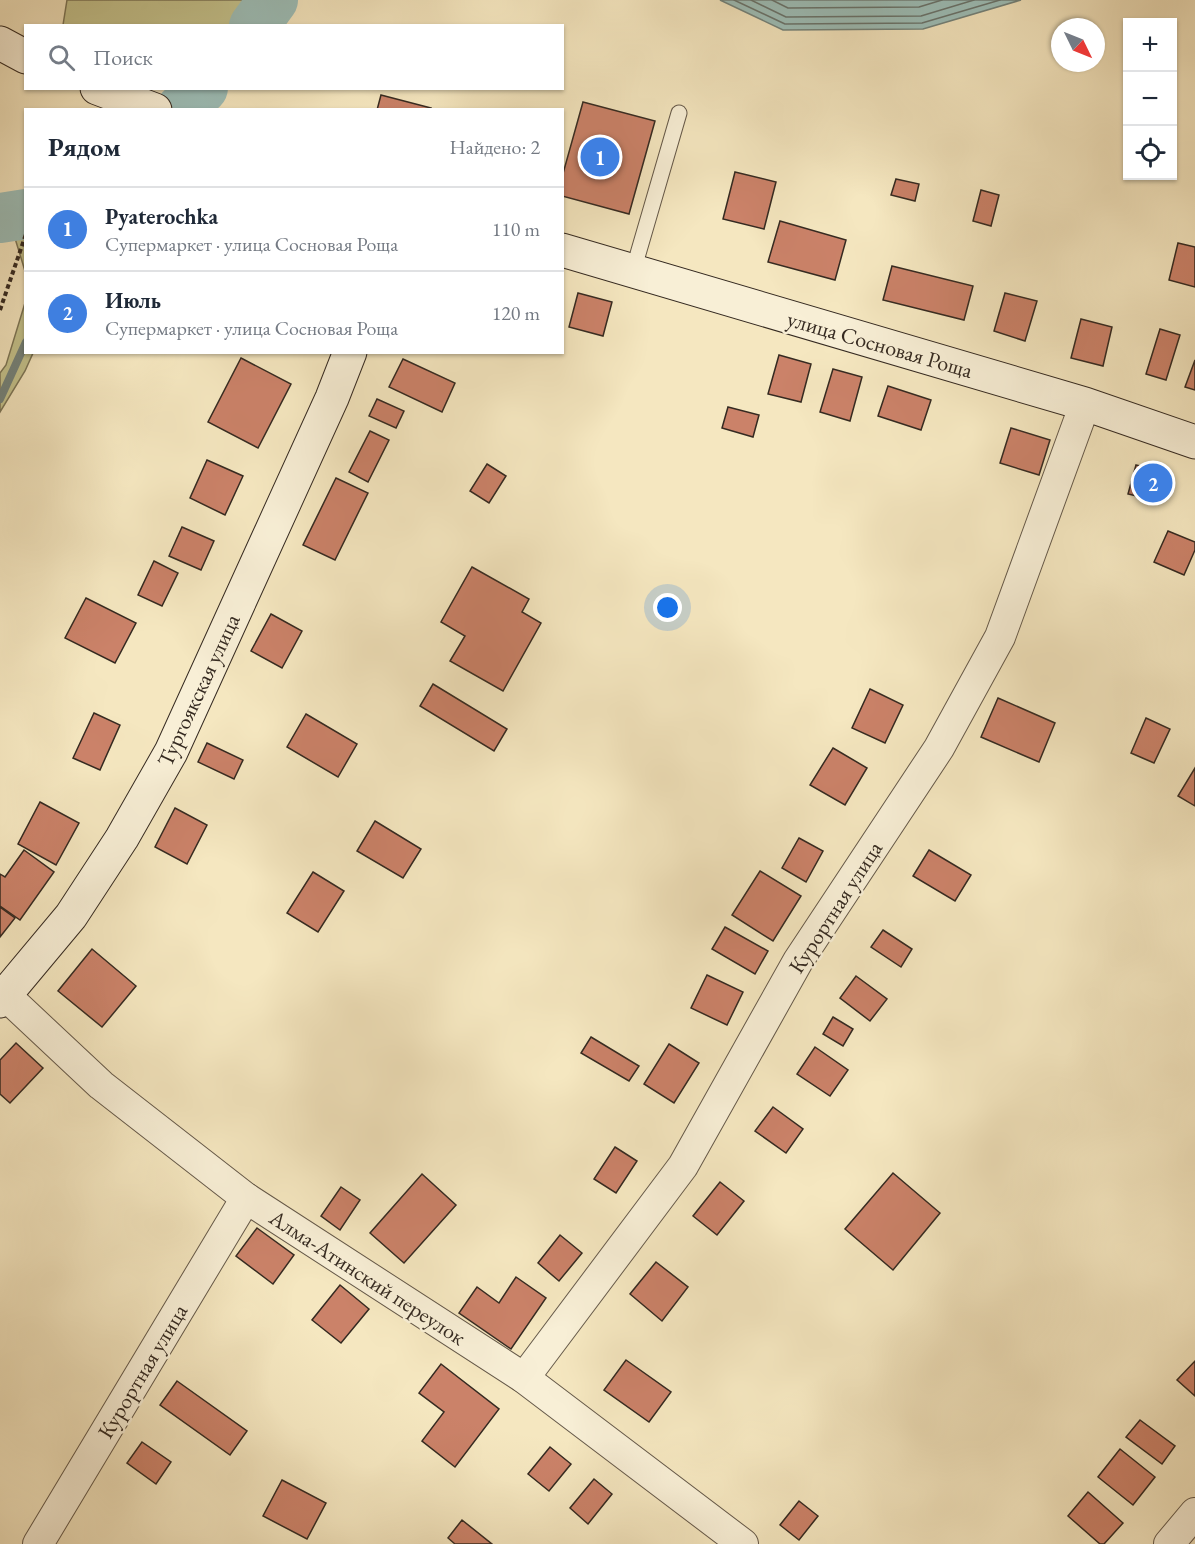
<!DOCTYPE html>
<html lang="ru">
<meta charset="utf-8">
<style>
:root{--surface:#fff;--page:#f2f2f3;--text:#1f2937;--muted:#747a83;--line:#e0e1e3;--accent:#0b8043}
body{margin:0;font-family:"EB Garamond",serif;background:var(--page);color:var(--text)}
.controls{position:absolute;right:18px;top:18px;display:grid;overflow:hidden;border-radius:0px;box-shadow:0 2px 4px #0004}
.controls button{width:54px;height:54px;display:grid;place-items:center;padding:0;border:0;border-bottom:2px solid var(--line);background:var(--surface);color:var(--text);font:30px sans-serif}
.compass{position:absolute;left:1051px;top:18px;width:54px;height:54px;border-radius:50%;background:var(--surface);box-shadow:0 2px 4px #0004;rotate:133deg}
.you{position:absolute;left:668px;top:608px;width:21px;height:21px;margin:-15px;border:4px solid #fff;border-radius:50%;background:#1a73e8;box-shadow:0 0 0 9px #1a73e833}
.badge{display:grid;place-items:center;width:39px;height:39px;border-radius:50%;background:var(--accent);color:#fff;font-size:20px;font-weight:700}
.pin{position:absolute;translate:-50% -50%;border:3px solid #fff;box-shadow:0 2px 6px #0006}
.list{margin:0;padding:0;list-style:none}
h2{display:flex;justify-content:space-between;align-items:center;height:78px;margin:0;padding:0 24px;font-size:26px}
h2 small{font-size:20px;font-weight:400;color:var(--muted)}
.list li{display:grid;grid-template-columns:39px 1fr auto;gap:18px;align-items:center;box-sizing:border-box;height:84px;padding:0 24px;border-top:2px solid var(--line)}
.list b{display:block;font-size:22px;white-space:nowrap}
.list p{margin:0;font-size:20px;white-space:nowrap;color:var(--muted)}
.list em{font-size:20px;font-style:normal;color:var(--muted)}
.icon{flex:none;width:33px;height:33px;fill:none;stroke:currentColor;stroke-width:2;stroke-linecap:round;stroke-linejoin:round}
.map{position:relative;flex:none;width:1195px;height:1544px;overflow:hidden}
.search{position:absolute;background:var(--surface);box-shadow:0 2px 4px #0004;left:24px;top:24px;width:540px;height:66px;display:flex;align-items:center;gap:15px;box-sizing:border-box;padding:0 21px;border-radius:0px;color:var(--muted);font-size:22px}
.panel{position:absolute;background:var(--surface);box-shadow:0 2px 4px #0004;left:24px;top:108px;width:540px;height:246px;border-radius:0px}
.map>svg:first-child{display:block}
.green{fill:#c4c38d;stroke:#7c7657;stroke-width:1.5}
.water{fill:#9dbfb9;stroke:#73837c;stroke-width:1.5}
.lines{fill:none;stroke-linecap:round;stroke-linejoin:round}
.shore{stroke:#69746d;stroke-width:1.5}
.stream{stroke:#73837c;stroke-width:8}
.river{stroke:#9dbfb9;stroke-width:50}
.building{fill:#cb8269;stroke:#352a21;stroke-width:1.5}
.service-casing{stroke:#655949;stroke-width:17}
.minor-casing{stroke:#655949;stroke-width:32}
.secondary-casing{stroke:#352a21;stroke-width:35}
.path{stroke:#352a21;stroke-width:4;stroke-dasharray:4.5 3;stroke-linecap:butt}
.service{stroke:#f8efd6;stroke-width:15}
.minor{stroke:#f8efd6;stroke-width:30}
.secondary{stroke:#f8efd6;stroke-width:33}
.labels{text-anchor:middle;stroke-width:5;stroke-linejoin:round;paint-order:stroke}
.street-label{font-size:22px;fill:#352a21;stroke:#f8efd6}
</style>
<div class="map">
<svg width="1195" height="1544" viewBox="0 0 1195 1544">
<rect width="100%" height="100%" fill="#f5e7c0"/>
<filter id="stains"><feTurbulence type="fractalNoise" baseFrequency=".00333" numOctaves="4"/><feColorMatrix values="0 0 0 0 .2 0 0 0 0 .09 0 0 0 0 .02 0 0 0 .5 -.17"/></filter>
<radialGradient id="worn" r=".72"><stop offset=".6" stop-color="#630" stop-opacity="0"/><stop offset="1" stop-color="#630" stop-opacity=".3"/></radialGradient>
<g class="green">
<polygon points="67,0 282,0 264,25 63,25"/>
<polygon points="0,200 25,202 25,271 14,235 0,234"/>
<polygon points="25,303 26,352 33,353 25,371 0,412 0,373 6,365"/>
</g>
<polygon class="water" points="720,0 1021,0 923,29 783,30"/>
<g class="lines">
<g class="shore">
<polyline points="734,0 785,24 922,23 1000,0"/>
<polyline points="751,0 786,17 921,16 974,0"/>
<polyline points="772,0 788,8 919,7 942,0"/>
</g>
<polyline class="stream" points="0,399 26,342"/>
<g class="river">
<polyline points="254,26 273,0"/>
<polyline points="180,110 203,88"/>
<polyline points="0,218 26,214"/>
</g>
</g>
<g class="building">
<polygon points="381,95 431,108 430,110 377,110"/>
<polygon points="583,102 655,121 629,214 562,196 562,177"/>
<polygon points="735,172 776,182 764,229 723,219"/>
<polygon points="896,179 919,184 915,201 891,195"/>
<polygon points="981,190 999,195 991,226 973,221"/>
<polygon points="780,221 846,240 835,280 768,262"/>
<polygon points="1178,243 1195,247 1195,287 1169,280"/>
<polygon points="892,266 973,286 964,320 883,300"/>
<polygon points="578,293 612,302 603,336 569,327"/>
<polygon points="1005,293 1037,301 1025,341 994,331"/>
<polygon points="1081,319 1112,327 1103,366 1071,358"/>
<polygon points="1160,329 1180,335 1166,380 1146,374"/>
<polygon points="779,355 811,364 801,402 768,394"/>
<polygon points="241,358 291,384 258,448 208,422"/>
<polygon points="403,359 455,383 442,412 389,387"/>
<polygon points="1195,360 1195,390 1185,387"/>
<polygon points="833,369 862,377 850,421 820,412"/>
<polygon points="888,386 931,400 921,430 878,416"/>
<polygon points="377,399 404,411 396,428 369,416"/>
<polygon points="728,407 759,415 753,437 722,428"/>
<polygon points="1011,428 1050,440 1039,475 1000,463"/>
<polygon points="370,431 389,440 368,482 349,472"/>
<polygon points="207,460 243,476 225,515 190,498"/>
<polygon points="487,464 506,476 489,503 470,491"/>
<polygon points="1136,465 1170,473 1163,502 1128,494"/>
<polygon points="336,478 368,493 335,560 303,545"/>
<polygon points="182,527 214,541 201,570 169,556"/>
<polygon points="1168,531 1195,542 1195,550 1184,575 1154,562"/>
<polygon points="154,561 178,573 162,606 138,595"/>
<polygon points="472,567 529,599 522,612 541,623 503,691 450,661 465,636 441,622"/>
<polygon points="86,598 136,623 115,663 65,638"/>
<polygon points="271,614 302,631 282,668 251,651"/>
<polygon points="433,684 507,729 494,751 420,706"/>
<polygon points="870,689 903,705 885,743 852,728"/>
<polygon points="998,698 1055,723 1039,762 981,737"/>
<polygon points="94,713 120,725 100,770 73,758"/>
<polygon points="306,714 357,744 338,777 287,747"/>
<polygon points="1146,718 1170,729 1154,763 1131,753"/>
<polygon points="207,743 243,760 234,779 198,762"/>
<polygon points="833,748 867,768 845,805 810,785"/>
<polygon points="1195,768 1195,806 1178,796"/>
<polygon points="40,802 79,823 56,865 18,844"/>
<polygon points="175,808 207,825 187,864 155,847"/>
<polygon points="375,821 421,849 403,878 357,851"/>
<polygon points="799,838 823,851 806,882 782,868"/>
<polygon points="24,850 54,872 20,920 0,906 0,874 5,877"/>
<polygon points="929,850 971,875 955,901 913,876"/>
<polygon points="760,871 801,896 773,941 732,915"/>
<polygon points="313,872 344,891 318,932 287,913"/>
<polygon points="0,907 15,918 0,937"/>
<polygon points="725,927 768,951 755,974 712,949"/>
<polygon points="883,930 912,949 901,967 871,947"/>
<polygon points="92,949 136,986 102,1027 58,991"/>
<polygon points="707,975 743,992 727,1025 691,1008"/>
<polygon points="856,976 887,999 870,1021 840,998"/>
<polygon points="833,1017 853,1029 843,1046 823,1034"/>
<polygon points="591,1037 639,1066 629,1081 581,1053"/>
<polygon points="16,1043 43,1068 10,1103 0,1094 0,1060"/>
<polygon points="669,1044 699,1063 674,1103 644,1084"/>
<polygon points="815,1047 848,1070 830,1096 797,1074"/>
<polygon points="773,1107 803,1129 786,1153 755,1131"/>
<polygon points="615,1147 637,1161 616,1193 594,1179"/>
<polygon points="893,1173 940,1213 893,1270 845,1229"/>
<polygon points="422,1174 456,1205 404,1263 370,1233"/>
<polygon points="720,1182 744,1201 717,1235 693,1216"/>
<polygon points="341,1187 360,1200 340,1230 321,1216"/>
<polygon points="257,1228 294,1255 273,1284 236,1256"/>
<polygon points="560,1235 582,1253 559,1281 538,1263"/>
<polygon points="656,1262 688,1287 662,1321 630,1294"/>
<polygon points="516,1277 546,1298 511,1349 459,1313 477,1287 499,1303"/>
<polygon points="340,1285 369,1309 341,1343 312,1320"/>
<polygon points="626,1360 671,1392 649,1422 604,1390"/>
<polygon points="1195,1361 1195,1396 1177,1380"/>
<polygon points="441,1364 499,1409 455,1467 422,1441 444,1412 419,1393"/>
<polygon points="177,1381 247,1431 230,1455 160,1405"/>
<polygon points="1140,1420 1175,1446 1162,1464 1126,1437"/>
<polygon points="142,1442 171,1462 156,1484 127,1463"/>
<polygon points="550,1447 571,1464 549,1491 528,1474"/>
<polygon points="1120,1449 1155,1477 1133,1505 1098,1477"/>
<polygon points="594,1479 612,1494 588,1524 570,1508"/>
<polygon points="282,1480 326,1503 307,1539 263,1516"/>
<polygon points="1088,1492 1123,1523 1104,1544 1100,1544 1068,1516"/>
<polygon points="799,1501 818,1516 799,1540 780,1525"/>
<polygon points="462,1520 492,1544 455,1544 448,1538"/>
</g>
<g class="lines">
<g class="service-casing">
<polyline id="service" points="633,271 679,113"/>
</g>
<g class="minor-casing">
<g id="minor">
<polyline points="5,995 101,1085 246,1198 524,1378 743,1544"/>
<polyline points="524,1378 683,1166 798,961 939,748 1000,637 1085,404"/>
<polyline points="38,1544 246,1198"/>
<polyline points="1169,1544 1195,1513"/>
</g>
</g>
<g class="secondary-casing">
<g id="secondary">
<polyline points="0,43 26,57"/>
<polyline points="97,88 155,110"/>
<polyline points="562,250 1085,404 1195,442"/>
<polyline points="0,1001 71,916 122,838 171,752 332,398 350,352"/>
</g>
</g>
<polyline class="path" points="0,310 26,234"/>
<use href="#service" class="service"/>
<use href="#minor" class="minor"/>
<use href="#secondary" class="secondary"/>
</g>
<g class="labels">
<g class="street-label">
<text transform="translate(880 344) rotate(16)" y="8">улица Сосновая Роща</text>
<text transform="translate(198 690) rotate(-65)" y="8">Тургоякская улица</text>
<text transform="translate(835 907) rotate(-57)" y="8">Курортная улица</text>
<text transform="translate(368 1277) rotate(33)" y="8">Алма-Атинский переулок</text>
<text transform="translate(142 1371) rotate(-59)" y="8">Курортная улица</text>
</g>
</g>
<rect width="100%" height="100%" filter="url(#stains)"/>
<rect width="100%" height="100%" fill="url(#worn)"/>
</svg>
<div class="controls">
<button>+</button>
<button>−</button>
<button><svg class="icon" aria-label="locate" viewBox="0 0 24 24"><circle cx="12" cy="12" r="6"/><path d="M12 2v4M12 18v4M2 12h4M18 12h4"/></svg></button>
</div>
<svg class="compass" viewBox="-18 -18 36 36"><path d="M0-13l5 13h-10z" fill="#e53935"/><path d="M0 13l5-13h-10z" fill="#747a83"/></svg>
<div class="you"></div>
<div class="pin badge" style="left:600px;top:157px;background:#3f7fe0">1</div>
<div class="pin badge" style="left:1153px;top:483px;background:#3f7fe0">2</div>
<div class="search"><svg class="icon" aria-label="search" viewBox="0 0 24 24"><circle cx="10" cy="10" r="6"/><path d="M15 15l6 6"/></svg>Поиск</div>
<section class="panel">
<h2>Рядом<small>Найдено: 2</small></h2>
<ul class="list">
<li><span class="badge" style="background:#3f7fe0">1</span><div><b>Pyaterochka</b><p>Супермаркет · улица Сосновая Роща</p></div><em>110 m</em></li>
<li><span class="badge" style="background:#3f7fe0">2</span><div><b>Июль</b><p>Супермаркет · улица Сосновая Роща</p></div><em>120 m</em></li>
</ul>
</section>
</div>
